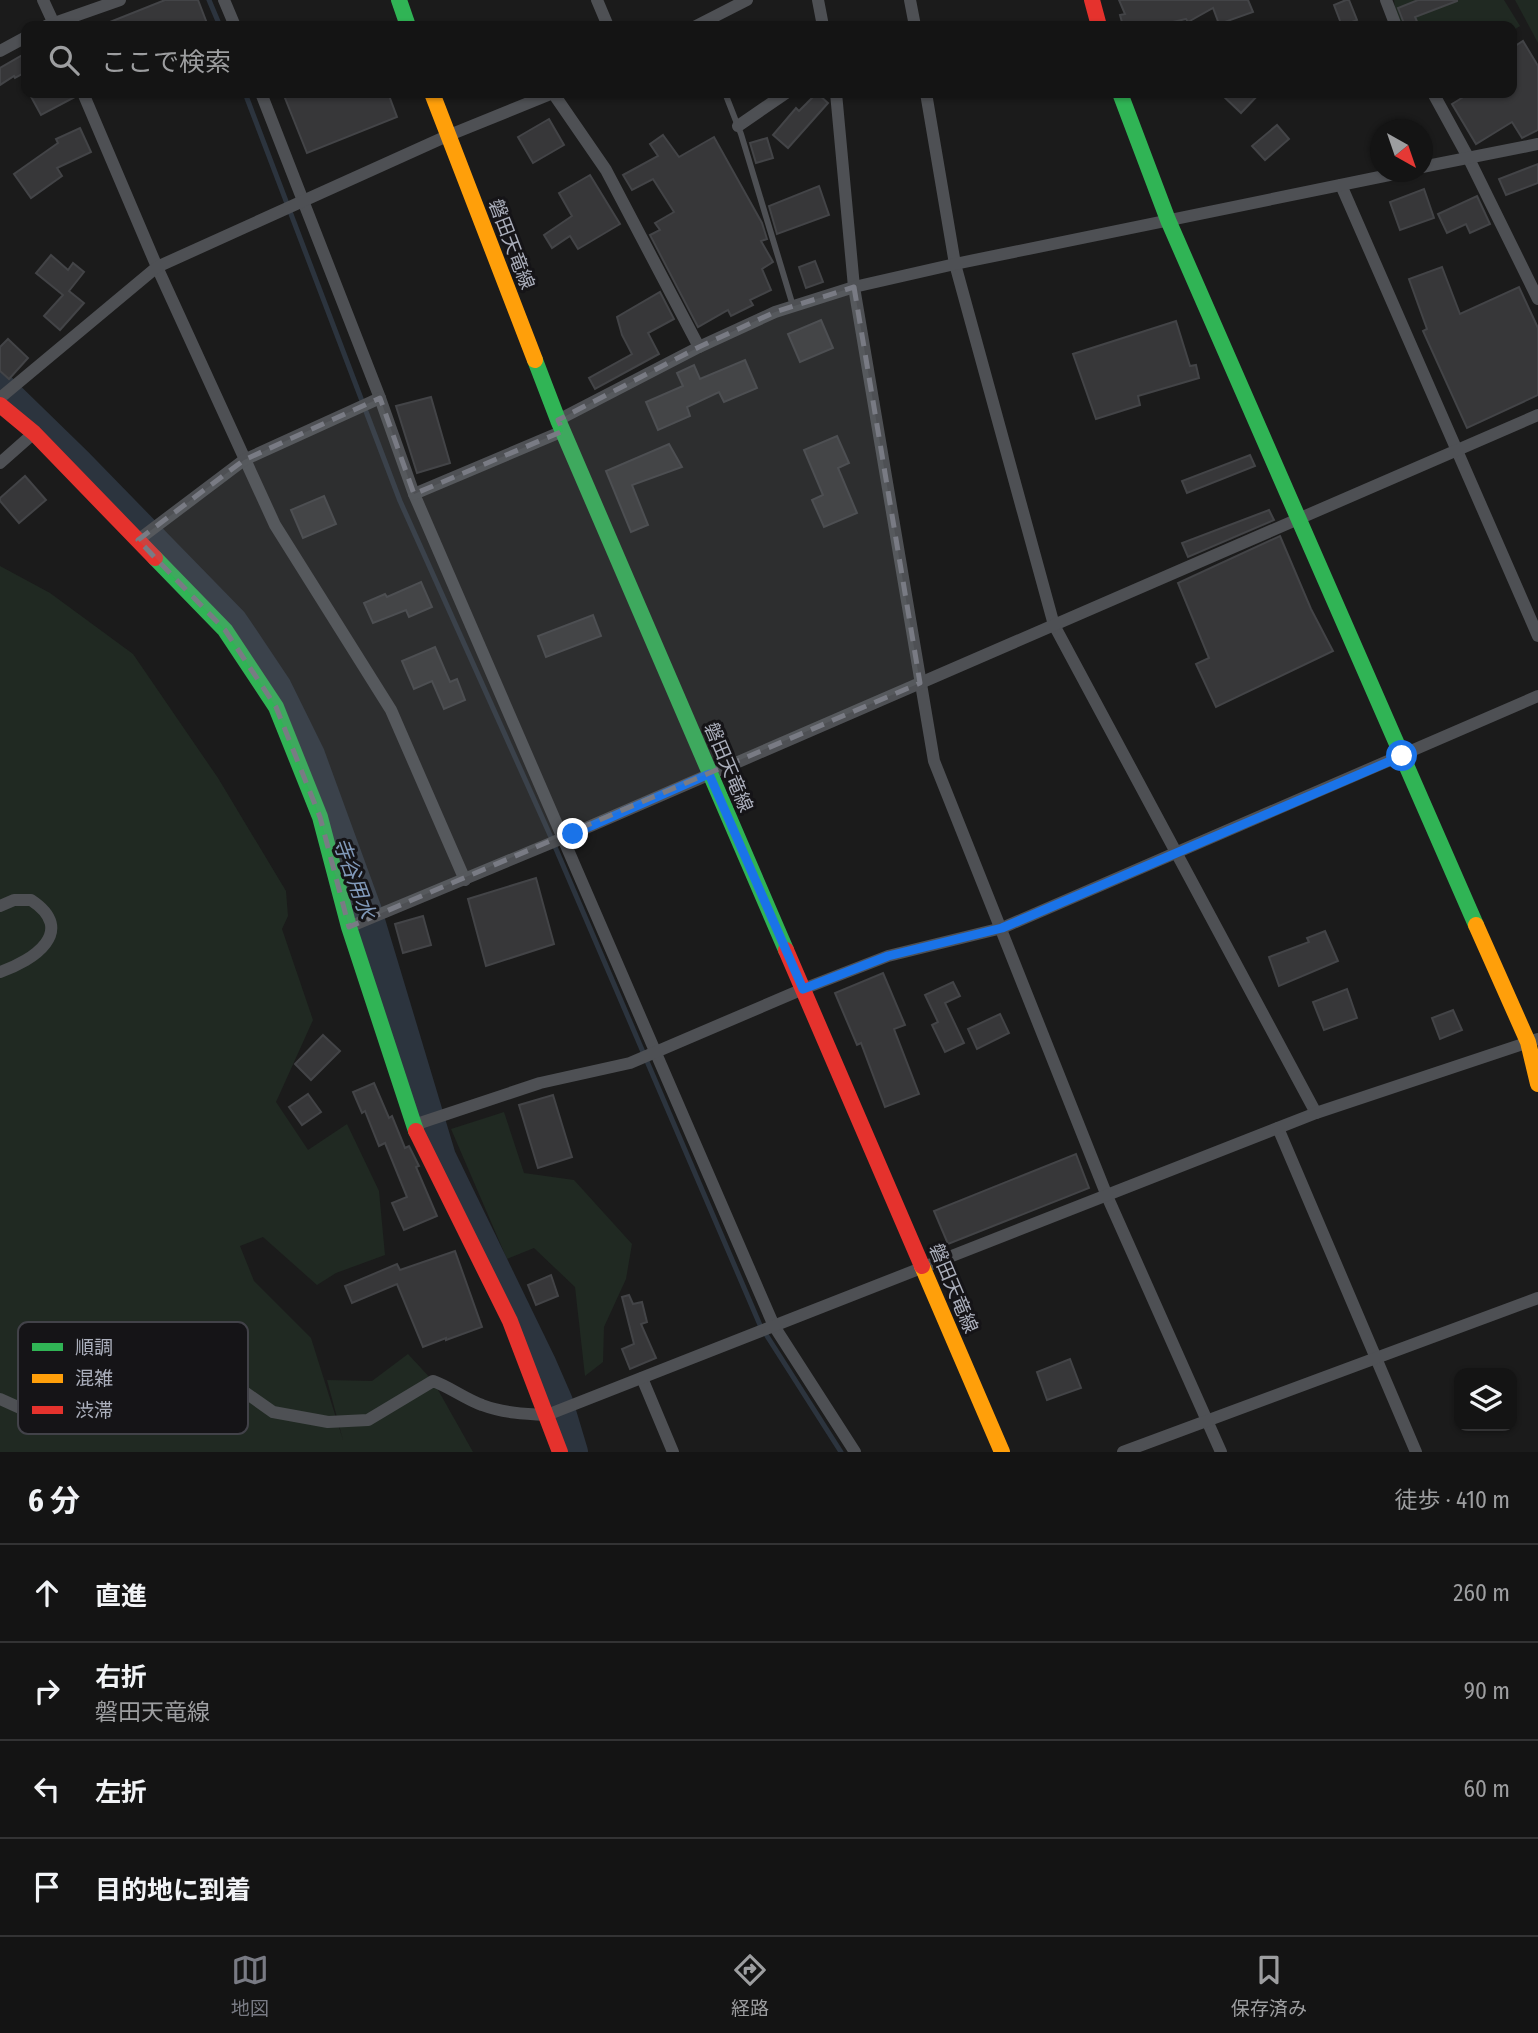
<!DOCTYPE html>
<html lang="ja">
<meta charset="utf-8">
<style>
:root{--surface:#141414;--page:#1d1d1d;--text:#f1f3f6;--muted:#9d9ea0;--line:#333334;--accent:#797b84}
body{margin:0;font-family:"Fira Sans Condensed","Noto Sans JP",sans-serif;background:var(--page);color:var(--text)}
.controls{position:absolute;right:21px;bottom:21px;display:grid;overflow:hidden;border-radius:14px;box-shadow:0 2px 5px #0004}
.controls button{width:63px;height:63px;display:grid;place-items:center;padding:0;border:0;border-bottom:2px solid var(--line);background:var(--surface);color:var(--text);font:35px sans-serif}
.compass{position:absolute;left:1370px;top:119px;width:63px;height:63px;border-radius:50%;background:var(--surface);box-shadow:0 2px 5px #0004;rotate:140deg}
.stop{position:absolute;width:21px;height:21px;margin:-16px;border:5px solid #1a73e8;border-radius:50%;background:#fff}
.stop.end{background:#1a73e8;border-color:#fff;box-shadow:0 2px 7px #0008}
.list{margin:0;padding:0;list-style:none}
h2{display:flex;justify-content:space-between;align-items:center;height:91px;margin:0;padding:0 28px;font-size:30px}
h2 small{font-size:23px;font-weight:400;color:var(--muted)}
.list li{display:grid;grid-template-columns:46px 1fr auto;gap:21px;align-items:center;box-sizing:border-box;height:98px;padding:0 28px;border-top:2px solid var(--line)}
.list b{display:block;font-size:26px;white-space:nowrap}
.list p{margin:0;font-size:23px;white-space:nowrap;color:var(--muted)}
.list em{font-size:23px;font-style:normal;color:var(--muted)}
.icon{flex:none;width:38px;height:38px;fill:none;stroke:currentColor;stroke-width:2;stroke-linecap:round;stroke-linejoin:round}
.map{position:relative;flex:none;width:1538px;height:1452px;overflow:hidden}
.search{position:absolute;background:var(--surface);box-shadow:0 2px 5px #0004;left:21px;right:21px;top:21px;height:77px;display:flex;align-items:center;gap:18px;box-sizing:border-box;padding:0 24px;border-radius:14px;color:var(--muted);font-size:26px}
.sheet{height:483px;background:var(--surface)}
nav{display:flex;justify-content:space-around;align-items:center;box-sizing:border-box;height:98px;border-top:2px solid var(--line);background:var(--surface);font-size:19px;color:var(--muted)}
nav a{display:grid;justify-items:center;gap:4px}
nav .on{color:var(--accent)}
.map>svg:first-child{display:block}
.green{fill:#202922}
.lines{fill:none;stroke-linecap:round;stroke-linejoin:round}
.stream{stroke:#2c343e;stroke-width:5}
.river{stroke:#2c343e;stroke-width:30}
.building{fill:#373739;stroke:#434447;stroke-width:2}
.lane{stroke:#4e5054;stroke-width:6}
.street{stroke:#4e5054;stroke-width:12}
.fast{stroke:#30b455;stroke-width:16}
.slow{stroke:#ff9f0a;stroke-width:16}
.jam{stroke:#e5322d;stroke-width:16}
.route{stroke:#1a73e8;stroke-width:9}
.marked{fill:#797b84;fill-opacity:0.2;stroke:#797b84;stroke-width:5;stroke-dasharray:14 9;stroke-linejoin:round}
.labels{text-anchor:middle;stroke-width:6;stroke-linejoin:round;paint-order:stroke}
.street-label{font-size:19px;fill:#abafbc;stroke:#151417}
.water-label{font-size:21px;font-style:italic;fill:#8199b9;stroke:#151417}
.key{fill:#151417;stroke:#424249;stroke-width:2}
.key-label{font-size:19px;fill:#abafbc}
</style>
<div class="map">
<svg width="1538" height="1452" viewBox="0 0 1538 1452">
<rect width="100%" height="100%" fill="#1b1b1b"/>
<g class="green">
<polygon points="1394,0 1504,0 1520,26 1512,31 1512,26 1397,26"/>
<polygon points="1515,0 1538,0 1538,43"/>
<polygon points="0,566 50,593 133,654 218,778 286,891 288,916 282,929 313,1020 276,1102 308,1150 347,1124 379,1191 385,1255 336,1273 317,1285 263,1237 240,1246 254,1281 311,1338 343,1440 327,1380 372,1381 408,1354 433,1381 473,1452 0,1452"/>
<polygon points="504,1112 524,1173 574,1180 632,1244 626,1279 604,1327 603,1362 585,1376 575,1287 534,1248 507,1259 451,1129"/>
</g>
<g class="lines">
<g class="stream">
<polyline points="209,0 220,26"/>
<polyline points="245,93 400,501 550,835 760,1325 841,1452"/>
</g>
<polyline class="river" points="0,387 77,462 233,622 276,686 310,755 367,911 441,1157 541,1363 558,1402 573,1452"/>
</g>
<g class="building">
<polygon points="165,0 198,0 208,26 100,26"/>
<polygon points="1119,0 1248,0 1253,12 1219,24 1213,8 1188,22 1186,19 1156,26 1123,26 1120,15 1125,14"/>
<polygon points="1346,0 1349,0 1357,20 1342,26 1334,5"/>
<polygon points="1418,0 1457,0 1457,1 1415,17 1419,26 1405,26 1398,8"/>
<polygon points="1523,41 1538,66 1538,130 1522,138 1512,122 1476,144 1452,104 1470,93 1512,93 1512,48"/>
<polygon points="26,53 26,72 15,78 14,76 0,85 0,68"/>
<polygon points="29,93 74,93 75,97 41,115"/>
<polygon points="283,93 388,93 397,117 307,153"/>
<polygon points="817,93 828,103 788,148 773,135 796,108 799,111"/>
<polygon points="1220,93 1260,93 1241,113"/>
<polygon points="549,119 564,145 533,163 518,137"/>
<polygon points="1277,125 1289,139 1265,160 1252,146"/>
<polygon points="80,128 91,152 57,168 62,176 31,198 14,174 58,143 56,139"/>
<polygon points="663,135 679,157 714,137 762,223 767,239 761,241 773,262 762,269 771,290 750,300 753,305 731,316 728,310 698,327 650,235 660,230 655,223 674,212 653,179 632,190 623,175 658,156 650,144"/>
<polygon points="767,138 773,158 756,163 750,143"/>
<polygon points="1538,164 1538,183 1506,195 1499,179"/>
<polygon points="590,175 620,224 578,249 570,236 552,248 544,235 572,216 559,193"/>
<polygon points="819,186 829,215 777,234 769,206"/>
<polygon points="1424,189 1434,218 1400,230 1390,202"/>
<polygon points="1477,196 1490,224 1470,233 1466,224 1447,233 1438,214"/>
<polygon points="51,255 68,270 73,263 84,272 69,291 84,303 60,330 44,316 63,295 36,273"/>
<polygon points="815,261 823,282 806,288 799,267"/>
<polygon points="1442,267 1460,314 1519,287 1538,328 1538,395 1467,428 1423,331 1427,329 1409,279"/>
<polygon points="660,292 674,319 648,333 659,354 595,389 589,378 632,354 622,335 617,317"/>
<polygon points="821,320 833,348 800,362 788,334"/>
<polygon points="1176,321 1190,366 1196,365 1199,378 1138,396 1140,405 1096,419 1073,354"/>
<polygon points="8,339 28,358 9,379 0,371 0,347"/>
<polygon points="745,360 757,388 724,402 719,392 687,407 690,416 658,430 646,402 683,386 677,373 694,365 700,379"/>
<polygon points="431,397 450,463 417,473 396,406"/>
<polygon points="837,436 849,463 838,468 857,513 824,527 812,500 823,495 804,450"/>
<polygon points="669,444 682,467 632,485 648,525 631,532 606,471"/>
<polygon points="1250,455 1255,466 1187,493 1182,481"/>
<polygon points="25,476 46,500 19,523 0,501 0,498"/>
<polygon points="324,496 336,524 303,538 291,510"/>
<polygon points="1269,510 1274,520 1188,557 1182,543"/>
<polygon points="1280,536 1311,609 1333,651 1216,707 1196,664 1209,658 1178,583"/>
<polygon points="421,582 432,607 409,617 406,610 373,623 364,603 385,594 387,597"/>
<polygon points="593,615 601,636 546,657 538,636"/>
<polygon points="435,647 450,682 457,679 465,700 444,709 432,681 414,689 402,661"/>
<polygon points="536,878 554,944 486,966 468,899"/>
<polygon points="423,916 431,945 403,953 395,924"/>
<polygon points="1325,931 1338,961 1279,986 1269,957 1309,942 1307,938"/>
<polygon points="883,973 905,1025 894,1029 919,1094 885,1107 861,1043 857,1045 835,993"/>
<polygon points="953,982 960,996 945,1003 964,1043 945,1052 932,1025 938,1022 925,995"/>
<polygon points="1347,989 1357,1018 1324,1030 1313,1002"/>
<polygon points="1453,1010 1462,1030 1440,1039 1432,1018"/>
<polygon points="1000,1014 1009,1033 977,1049 968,1029"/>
<polygon points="323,1035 340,1051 311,1080 295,1064"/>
<polygon points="374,1083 389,1118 392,1116 405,1148 409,1146 419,1166 416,1167 437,1216 404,1230 392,1203 407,1197 385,1143 379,1146 365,1111 362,1113 353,1092"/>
<polygon points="308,1094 321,1112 302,1125 289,1107"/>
<polygon points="553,1095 572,1157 538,1168 519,1105"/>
<polygon points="1076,1154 1089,1188 948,1244 934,1211"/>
<polygon points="455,1251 482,1327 446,1340 446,1338 423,1347 397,1284 352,1303 345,1286 397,1264 400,1270"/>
<polygon points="551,1275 558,1296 536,1305 528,1285"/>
<polygon points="629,1295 633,1304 642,1302 647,1322 641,1324 656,1358 630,1369 622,1349 634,1344 622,1297"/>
<polygon points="1070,1359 1081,1388 1047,1400 1037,1372"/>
</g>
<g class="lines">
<polyline class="lane" points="725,93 741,134 793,306"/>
<g class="street">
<polyline points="43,0 55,26"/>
<polyline points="224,0 235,26"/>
<polyline points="597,0 608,26"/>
<polyline points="818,0 823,26"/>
<polyline points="910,0 915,26"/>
<polyline points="1386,0 1396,26"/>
<polyline points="46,26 120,0"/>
<polyline points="696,26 747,0"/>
<polyline points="0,51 26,37"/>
<polyline points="83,93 157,267 275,525 391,710 465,880"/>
<polyline points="261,93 380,398 414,494 774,1326 855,1452"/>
<polyline points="553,93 606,170 699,347"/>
<polyline points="836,93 854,287 934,761 1107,1196 1221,1452"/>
<polyline points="926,93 955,264 1054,625 1316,1113"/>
<polyline points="1433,93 1468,157 1538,299"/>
<polyline points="738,126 786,93"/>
<polyline points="1422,167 1538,144"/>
<polyline points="1341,185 1538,636"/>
<polyline points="0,398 157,267 447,136 553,93"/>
<polyline points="558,420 699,347 775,312 854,287 955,264 1404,172"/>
<polyline points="0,463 34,433"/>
<polyline points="414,494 563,431"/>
<polyline points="138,540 244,460 380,398"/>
<path d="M0,906L14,900H31C78,931 33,961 0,972"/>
<polyline points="349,927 563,838 1538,415"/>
<polyline points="414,1125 540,1083 630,1063 803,989 888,956 1002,928 1538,696"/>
<polyline points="1278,1128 1416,1452"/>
<polyline points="642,1378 673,1452"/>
<path d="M0,1399L29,1412L61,1405L89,1387L118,1364L150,1352H177L198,1359L273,1412L328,1422L368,1420L433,1381C450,1387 465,1399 482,1405C503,1413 525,1414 547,1415L1316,1113L1538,1039"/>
<polyline points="1123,1452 1538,1298"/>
</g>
<g class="fast">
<polyline points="399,0 408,26"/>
<polyline points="1120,93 1168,220 1476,925"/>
<polyline points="535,360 558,420 786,950"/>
<polyline points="155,558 225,630 276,707 320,817 349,927 416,1131"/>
</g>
<g class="slow">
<polyline points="432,93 535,360"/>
<polyline points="1476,925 1528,1042 1538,1084"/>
<polyline points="922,1266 1002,1452"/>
</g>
<g class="jam">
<polyline points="1092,0 1099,26"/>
<polyline points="0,405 34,433 155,558"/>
<polyline points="786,950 922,1266"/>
<polyline points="416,1131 510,1321 560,1452"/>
</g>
</g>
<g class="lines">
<polyline class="route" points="573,834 709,774 803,989 888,956 1002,928 1402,756"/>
</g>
<path class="marked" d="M854,287L920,683L349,927L320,817L276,707L225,630L138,540L244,460L380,398L414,494L563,431L558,420L699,347L775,312Z"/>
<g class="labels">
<g class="street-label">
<text transform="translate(512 244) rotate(69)" y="7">磐田天竜線</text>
<text transform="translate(729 767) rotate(67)" y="7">磐田天竜線</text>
<text transform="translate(954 1288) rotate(67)" y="7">磐田天竜線</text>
</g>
<g class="water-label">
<text transform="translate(354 878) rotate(70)" y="7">寺谷用水</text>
</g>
</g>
<rect x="18" y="1322" width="230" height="112" rx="10" class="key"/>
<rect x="32" y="1343" width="31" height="8" fill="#30b455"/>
<rect x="32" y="1374" width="31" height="9" fill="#ff9f0a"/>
<rect x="32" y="1406" width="31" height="8" fill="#e5322d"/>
<g class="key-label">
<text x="75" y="1354">順調</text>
<text x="75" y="1385">混雑</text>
<text x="75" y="1417">渋滞</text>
</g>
</svg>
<div class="controls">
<button><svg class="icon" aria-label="layers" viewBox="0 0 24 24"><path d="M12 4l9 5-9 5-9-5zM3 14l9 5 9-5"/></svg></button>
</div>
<svg class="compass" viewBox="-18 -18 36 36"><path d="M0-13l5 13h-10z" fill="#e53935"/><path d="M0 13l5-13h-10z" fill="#9d9ea0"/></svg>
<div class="stop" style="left:1402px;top:756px"></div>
<div class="stop end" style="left:573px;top:834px"></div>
<div class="search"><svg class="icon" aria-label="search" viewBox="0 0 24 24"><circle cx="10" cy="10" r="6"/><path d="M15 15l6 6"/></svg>ここで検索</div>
</div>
<section class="sheet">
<h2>6 分<small>徒歩 · 410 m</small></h2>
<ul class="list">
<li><svg class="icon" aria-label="ahead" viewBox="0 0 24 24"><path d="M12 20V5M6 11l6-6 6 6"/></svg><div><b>直進</b></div><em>260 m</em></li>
<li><svg class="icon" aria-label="right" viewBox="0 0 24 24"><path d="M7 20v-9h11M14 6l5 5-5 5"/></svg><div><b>右折</b><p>磐田天竜線</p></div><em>90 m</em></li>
<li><svg class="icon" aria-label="left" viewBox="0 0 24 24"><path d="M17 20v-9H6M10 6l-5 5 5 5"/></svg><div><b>左折</b></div><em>60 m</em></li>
<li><svg class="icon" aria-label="arrive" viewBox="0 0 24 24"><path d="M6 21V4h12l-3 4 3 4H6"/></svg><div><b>目的地に到着</b></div></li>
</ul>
</section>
<nav>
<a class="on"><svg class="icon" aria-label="map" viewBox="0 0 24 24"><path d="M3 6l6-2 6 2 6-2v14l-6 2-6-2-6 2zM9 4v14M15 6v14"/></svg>地図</a>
<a><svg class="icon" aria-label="directions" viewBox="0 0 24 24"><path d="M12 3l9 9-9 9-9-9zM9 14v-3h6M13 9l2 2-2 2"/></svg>経路</a>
<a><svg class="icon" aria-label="saved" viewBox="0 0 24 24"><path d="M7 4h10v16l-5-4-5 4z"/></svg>保存済み</a>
</nav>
